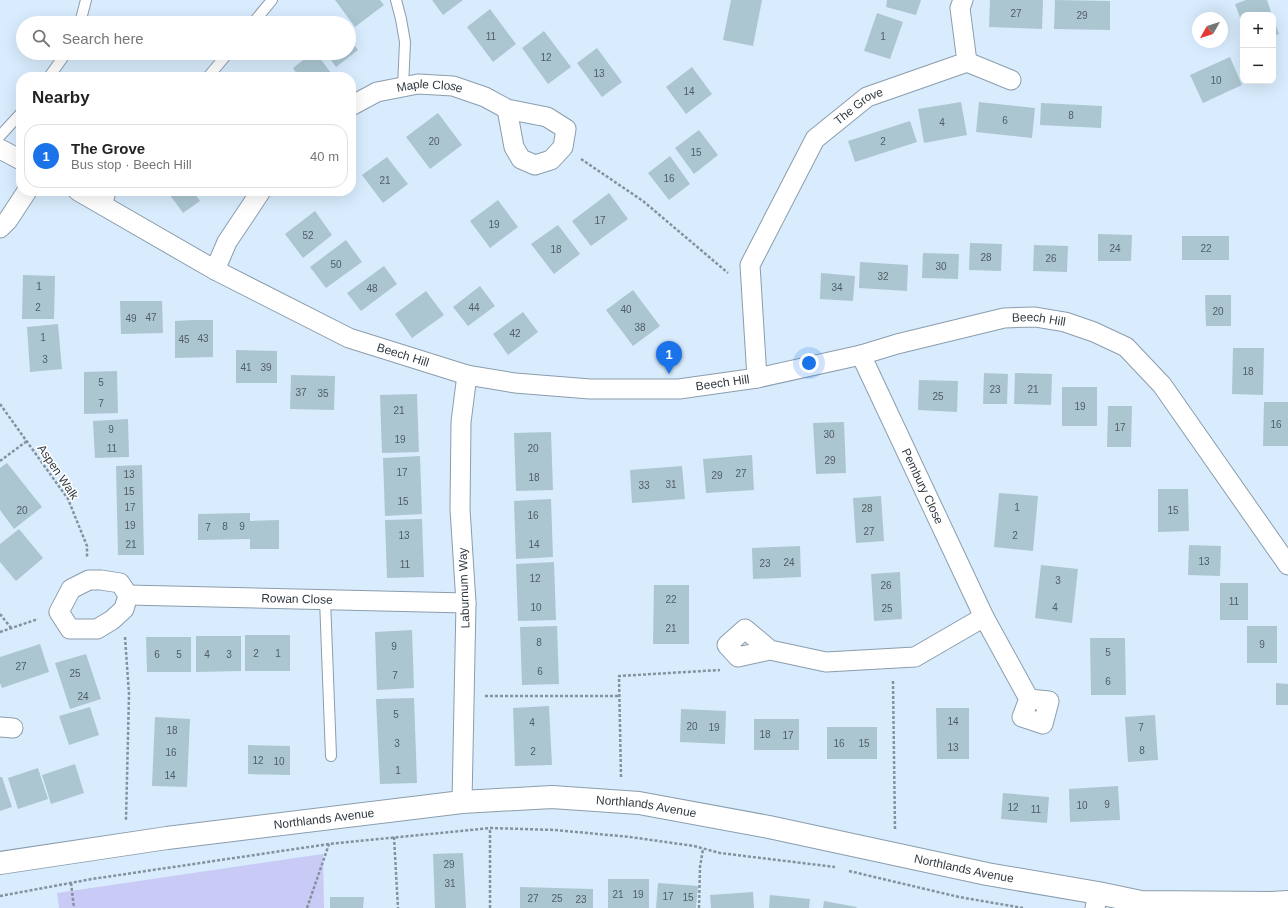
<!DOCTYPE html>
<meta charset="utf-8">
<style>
:root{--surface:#fff;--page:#f2f2f2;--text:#222;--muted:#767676;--line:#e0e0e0;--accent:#1a73e8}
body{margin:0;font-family:Helvetica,sans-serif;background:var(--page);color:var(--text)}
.controls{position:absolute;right:12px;top:12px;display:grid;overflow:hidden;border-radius:8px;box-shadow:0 4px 16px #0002}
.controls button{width:36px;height:36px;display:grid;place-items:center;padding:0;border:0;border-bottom:1px solid var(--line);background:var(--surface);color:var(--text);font:20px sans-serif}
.compass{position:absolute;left:1192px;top:12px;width:36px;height:36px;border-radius:50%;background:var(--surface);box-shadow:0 4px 16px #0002;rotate:231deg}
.you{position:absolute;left:809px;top:363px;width:14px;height:14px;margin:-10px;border:3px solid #fff;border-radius:50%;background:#1a73e8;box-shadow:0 0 0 6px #1a73e833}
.badge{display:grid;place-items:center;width:26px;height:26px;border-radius:50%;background:var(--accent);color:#fff;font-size:13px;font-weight:700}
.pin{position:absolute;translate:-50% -33px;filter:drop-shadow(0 1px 2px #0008)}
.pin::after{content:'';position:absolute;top:21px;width:14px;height:12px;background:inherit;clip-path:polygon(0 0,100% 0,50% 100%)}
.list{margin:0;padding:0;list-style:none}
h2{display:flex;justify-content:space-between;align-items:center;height:52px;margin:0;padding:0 16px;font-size:17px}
h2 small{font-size:13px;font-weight:400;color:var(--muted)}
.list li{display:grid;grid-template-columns:26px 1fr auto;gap:12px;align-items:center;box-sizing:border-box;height:64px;margin:0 8px 8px;padding:0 8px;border:1px solid var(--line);border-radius:16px}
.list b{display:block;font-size:15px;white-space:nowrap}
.list p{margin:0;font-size:13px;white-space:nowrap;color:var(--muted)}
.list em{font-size:13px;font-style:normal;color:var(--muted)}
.icon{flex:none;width:22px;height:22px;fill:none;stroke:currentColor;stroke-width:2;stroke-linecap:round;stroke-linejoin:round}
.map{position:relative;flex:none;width:1288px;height:908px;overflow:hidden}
.search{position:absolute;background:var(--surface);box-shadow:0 4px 16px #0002;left:16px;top:16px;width:340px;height:44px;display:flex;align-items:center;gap:10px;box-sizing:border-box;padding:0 14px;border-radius:22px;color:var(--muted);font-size:15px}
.panel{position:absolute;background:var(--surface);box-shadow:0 4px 16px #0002;left:16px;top:72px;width:340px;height:124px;border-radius:16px}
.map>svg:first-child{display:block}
.green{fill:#cacaf6}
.building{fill:#acc6d1}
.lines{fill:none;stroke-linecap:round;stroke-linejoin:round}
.service-casing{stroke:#8b9dad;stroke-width:12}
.minor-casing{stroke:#8b9dad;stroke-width:21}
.tertiary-casing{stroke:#8b9dad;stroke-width:24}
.path{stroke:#84929e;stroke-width:2.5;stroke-dasharray:3 2;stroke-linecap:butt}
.service{stroke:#fff;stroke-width:10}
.minor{stroke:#fff;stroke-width:19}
.tertiary{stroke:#fff;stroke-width:22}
.labels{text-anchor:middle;stroke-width:3;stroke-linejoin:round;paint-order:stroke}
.number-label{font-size:10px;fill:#505d65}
.street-label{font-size:12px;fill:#323a41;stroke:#fff}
</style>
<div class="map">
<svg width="1288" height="908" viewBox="0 0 1288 908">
<rect width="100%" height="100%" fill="#d8ecfd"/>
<polygon class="green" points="323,854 324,908 59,908 57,893"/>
<g class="building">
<polygon points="335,0 380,0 384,5 355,27"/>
<polygon points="432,0 463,0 443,15"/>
<polygon points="731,0 762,0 753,46 723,40"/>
<polygon points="887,0 921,0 916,15 886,7"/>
<polygon points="990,0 1043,0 1042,29 989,27"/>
<polygon points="1055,0 1110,1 1110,30 1054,29"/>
<polygon points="1246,0 1267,0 1272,15 1243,15 1243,26 1235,4"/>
<polygon points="490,9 516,44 493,62 467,27"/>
<polygon points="877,13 903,22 890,59 864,51"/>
<polygon points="1273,17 1279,34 1273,36"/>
<polygon points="544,31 571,67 548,84 522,48"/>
<polygon points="349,38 358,50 336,67 326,53 349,53"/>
<polygon points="597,48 622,82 602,97 577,63"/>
<polygon points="312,53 316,53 334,77 299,77 293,68"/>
<polygon points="1230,57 1242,85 1203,103 1190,75"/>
<polygon points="692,67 712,94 686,114 666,87"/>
<polygon points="961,102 967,135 924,143 918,109"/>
<polygon points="979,102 1035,108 1032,138 976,132"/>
<polygon points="1041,103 1102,106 1101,128 1040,125"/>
<polygon points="438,113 462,145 430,169 406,137"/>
<polygon points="910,121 917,142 855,162 848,141"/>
<polygon points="699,130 718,155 694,174 675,148"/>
<polygon points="670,156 690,184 669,200 648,173"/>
<polygon points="387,157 408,184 383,203 362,175"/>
<polygon points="167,191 193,191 200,201 183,213"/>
<polygon points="609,193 628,219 591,246 572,221"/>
<polygon points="498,200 518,227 490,248 470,221"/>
<polygon points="315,211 332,235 303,258 285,234"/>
<polygon points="558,225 580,254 554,274 531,244"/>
<polygon points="1098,234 1132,235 1131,261 1098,261"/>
<rect x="1182" y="236" width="47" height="24"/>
<polygon points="346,240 362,262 326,288 310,267"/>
<polygon points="970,243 1002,244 1001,271 969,270"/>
<polygon points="1034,245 1068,246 1067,272 1033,271"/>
<polygon points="923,253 959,254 958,279 922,278"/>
<polygon points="860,262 908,265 907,291 859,288"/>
<polygon points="384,266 397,284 361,311 347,293"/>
<polygon points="821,273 855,276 853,301 820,299"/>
<polygon points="23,275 55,276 54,319 22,319"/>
<polygon points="480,286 495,306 468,326 453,307"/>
<polygon points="633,290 660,326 633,346 606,310"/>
<polygon points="426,291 444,315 412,338 395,314"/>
<polygon points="1205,295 1231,295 1231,326 1206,326"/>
<polygon points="120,301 162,301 163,333 121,334"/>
<polygon points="523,312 538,332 508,355 493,334"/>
<polygon points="193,320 213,320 213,357 175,358 175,321"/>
<polygon points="58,324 62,369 30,372 27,327"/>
<polygon points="1233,348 1264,348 1263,395 1232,394"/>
<polygon points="236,350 277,351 277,383 236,383"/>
<polygon points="117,371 118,413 84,414 84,372"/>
<polygon points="984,373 1008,374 1007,404 983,404"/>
<polygon points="1015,373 1052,374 1051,405 1014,404"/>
<polygon points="291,375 335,376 334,410 290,409"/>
<polygon points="919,380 958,381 957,412 918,410"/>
<rect x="1062" y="387" width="35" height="39"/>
<polygon points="417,394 419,452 382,453 380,395"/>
<polygon points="1264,402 1288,402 1288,446 1263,446"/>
<polygon points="1108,406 1132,406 1131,447 1107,447"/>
<polygon points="128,419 129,457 95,458 93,421"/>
<polygon points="844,422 846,473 816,474 813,423"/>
<polygon points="551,432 553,490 516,491 514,433"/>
<polygon points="752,455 754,490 706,493 703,459"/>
<polygon points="420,456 422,514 385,516 383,458"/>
<polygon points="7,463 42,507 14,529 0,510 0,468"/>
<polygon points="142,465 144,555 118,555 116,466"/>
<polygon points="682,466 685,499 632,503 630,470"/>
<polygon points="1158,489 1188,489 1189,531 1158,532"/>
<polygon points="999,493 1038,496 1033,551 994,547"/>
<polygon points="881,496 884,541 856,543 853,498"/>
<polygon points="551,499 553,557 516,559 514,501"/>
<polygon points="250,513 250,521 279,520 279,549 250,549 250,539 198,540 198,514"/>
<polygon points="422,519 424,577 387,578 385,520"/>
<polygon points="19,529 43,558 16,581 0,562 0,544"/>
<polygon points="1189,545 1221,546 1220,576 1188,575"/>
<polygon points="800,546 801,577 753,579 752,548"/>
<polygon points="554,562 556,620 518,621 516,564"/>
<polygon points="1041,565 1078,569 1072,623 1035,618"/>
<polygon points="900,572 902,619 874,621 871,574"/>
<rect x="1220" y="583" width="28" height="37"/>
<polygon points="654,585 689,585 689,644 653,644"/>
<polygon points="557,626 559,684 522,685 520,627"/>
<rect x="1247" y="626" width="30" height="37"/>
<polygon points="412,630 414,688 377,690 375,632"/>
<rect x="245" y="635" width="45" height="36"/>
<polygon points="196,636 241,636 241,671 196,672"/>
<polygon points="146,637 191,637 191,672 147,672"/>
<polygon points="1090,638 1125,638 1126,695 1091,695"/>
<polygon points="40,644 49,672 2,688 0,683 0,657"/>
<polygon points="86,654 101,699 70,709 55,663"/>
<polygon points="1276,683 1288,684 1288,705 1276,705"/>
<polygon points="414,698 417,783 380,784 376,699"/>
<polygon points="549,706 552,765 515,766 513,708"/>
<polygon points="90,707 99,735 69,745 59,716"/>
<polygon points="936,708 969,708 969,759 937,759"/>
<polygon points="681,709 726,711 725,744 680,742"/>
<polygon points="1155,715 1158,760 1128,762 1125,717"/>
<polygon points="155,717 190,719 187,787 152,786"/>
<rect x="754" y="719" width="45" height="31"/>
<rect x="827" y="727" width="50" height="32"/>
<polygon points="248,745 290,746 290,775 248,774"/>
<polygon points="75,764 84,793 51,804 42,775"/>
<polygon points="38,768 48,799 18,809 8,778"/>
<polygon points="0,777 2,777 12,807 0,811"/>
<polygon points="1118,786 1120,820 1070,822 1069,789"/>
<polygon points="1003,793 1049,797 1047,823 1001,819"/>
<polygon points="463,853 466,908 435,908 433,854"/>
<rect x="608" y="879" width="41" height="29"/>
<polygon points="658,883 698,886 696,908 656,908"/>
<polygon points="520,887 593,889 593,908 520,908"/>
<polygon points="753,892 754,908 711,908 710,895"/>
<polygon points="770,895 810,899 809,908 769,908"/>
<polygon points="330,897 364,897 363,908 330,908"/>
<polygon points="824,901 857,907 856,908 823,908"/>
</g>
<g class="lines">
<g class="service-casing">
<g id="service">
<polyline points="396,0 401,19 405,42 403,87"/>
<polyline points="80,23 86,0"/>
<polyline points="253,23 272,0"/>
<polyline points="49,77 66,53"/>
<polyline points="208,77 228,53"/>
<polyline points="0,136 21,113"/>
<polyline points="106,207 111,191"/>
<polyline points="325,599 331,756"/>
</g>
</g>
<g class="minor-casing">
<g id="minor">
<polyline points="967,62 1011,80"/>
<path id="s1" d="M351,106L377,92L418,84L453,86L485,97L507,109L547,117L566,129L563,147L551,160L535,165L521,159L514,147L507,109"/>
<polyline points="0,149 21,160"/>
<path id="s2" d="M78,191L215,270L349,338L467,375L515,383L590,389H679L757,378L861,355L897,344L1004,318L1035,317L1065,322L1094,332L1126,347L1162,385L1288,565"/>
<polyline points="0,228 8,220 27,191"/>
<polyline points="215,270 227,242 261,191"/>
<path id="s3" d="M861,355L984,617L1029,699L1049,701L1043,724L1022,717L1029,699"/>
<path id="s4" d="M757,378L750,265L815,139L867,97L967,62L960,8L963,0"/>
<polygon points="89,580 101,580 120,583 128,595 124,609 112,620 97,629 70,629 59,612 71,589"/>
<path id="s5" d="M128,595L466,603"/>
<polyline points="770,650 745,629 727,645 738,657 770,650 826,662 915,657 984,617"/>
<polyline points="0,727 13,728"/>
<polyline points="462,802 466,603 460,509 461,422 467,375"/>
<polyline points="1095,908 1098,893"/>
</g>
</g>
<g class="tertiary-casing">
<g id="tertiary">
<path id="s6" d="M0,863L167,838L462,802L552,797L639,803L769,827L987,874L1098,893L1141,902L1270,903L1288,902"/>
</g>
</g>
<g class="path">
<polyline points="581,159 643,201 728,273"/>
<polyline points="0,404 68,499 87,546 87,558"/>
<polyline points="0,461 27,441"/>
<polyline points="0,614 11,628"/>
<polyline points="0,632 38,619"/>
<polyline points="125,637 129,694 126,820"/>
<polyline points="893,681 895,830"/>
<polyline points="485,696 620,696"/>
<polyline points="621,777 619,676 720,670"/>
<polyline points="394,837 398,908"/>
<polyline points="849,871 959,897 1023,908"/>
<polyline points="71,883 74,908"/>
<polyline points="0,896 92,879 329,844 490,828 555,830 630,837 694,846 720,853 835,867"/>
<polyline points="307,908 329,844"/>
<polyline points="490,908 490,829"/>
<polyline points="699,908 700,867 703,849"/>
</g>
<use href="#service" class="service"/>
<use href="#minor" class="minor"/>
<use href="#tertiary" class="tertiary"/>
</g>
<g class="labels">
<g class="number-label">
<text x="1016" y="17">27</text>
<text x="1082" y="19">29</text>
<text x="491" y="40">11</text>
<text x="883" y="40">1</text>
<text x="546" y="61">12</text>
<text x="599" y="77">13</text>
<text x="1216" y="84">10</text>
<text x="689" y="95">14</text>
<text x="1071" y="119">8</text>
<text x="1005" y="124">6</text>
<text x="942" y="126">4</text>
<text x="434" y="145">20</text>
<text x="883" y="145">2</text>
<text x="696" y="156">15</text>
<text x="669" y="182">16</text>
<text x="385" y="184">21</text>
<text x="600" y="224">17</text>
<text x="494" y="228">19</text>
<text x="308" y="239">52</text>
<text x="1115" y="252">24</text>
<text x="1206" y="252">22</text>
<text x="556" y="253">18</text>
<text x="986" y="261">28</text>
<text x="1051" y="262">26</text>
<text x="336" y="268">50</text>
<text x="941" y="270">30</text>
<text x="883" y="280">32</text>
<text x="39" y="290">1</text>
<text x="837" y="291">34</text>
<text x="372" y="292">48</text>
<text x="38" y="311">2</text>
<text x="474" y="311">44</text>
<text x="626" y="313">40</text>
<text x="1218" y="315">20</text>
<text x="151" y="321">47</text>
<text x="131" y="322">49</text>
<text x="640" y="331">38</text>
<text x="515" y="337">42</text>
<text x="43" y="341">1</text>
<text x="203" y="342">43</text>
<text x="184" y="343">45</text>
<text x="45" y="363">3</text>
<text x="246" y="371">41</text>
<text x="266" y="371">39</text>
<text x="1248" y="375">18</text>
<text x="101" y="386">5</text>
<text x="995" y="393">23</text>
<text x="1033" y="393">21</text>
<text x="301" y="396">37</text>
<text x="323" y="397">35</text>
<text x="938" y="400">25</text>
<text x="101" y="407">7</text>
<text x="1080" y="410">19</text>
<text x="399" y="414">21</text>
<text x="1276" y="428">16</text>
<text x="1120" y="431">17</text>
<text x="111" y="433">9</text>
<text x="829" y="438">30</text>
<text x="400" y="443">19</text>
<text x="112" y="452">11</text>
<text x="533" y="452">20</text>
<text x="830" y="464">29</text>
<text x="402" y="476">17</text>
<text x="741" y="477">27</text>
<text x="129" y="478">13</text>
<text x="717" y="479">29</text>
<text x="534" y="481">18</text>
<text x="671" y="488">31</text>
<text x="644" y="489">33</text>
<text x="129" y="495">15</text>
<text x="403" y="505">15</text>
<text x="130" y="511">17</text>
<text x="1017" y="511">1</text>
<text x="867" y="512">28</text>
<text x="22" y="514">20</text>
<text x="1173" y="514">15</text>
<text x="533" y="519">16</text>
<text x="130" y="529">19</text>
<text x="225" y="530">8</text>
<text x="242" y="530">9</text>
<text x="208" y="531">7</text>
<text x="869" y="535">27</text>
<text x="404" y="539">13</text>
<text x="1015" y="539">2</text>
<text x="131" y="548">21</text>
<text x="534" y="548">14</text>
<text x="1204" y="565">13</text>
<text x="789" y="566">24</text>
<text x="765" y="567">23</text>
<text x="405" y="568">11</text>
<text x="535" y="582">12</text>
<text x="1058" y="584">3</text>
<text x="886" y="589">26</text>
<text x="671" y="603">22</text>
<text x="1234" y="605">11</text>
<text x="536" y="611">10</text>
<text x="1055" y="611">4</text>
<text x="887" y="612">25</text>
<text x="671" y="632">21</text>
<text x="539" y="646">8</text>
<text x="1262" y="648">9</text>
<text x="394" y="650">9</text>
<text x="1108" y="656">5</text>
<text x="256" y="657">2</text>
<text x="278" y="657">1</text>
<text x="157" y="658">6</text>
<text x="179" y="658">5</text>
<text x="207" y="658">4</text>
<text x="229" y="658">3</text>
<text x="21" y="670">27</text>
<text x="540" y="675">6</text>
<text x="75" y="677">25</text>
<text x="395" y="679">7</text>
<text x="1108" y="685">6</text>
<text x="83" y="700">24</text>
<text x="396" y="718">5</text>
<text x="953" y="725">14</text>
<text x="532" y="726">4</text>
<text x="692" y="730">20</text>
<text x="714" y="731">19</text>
<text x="1141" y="731">7</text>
<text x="172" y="734">18</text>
<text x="765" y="738">18</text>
<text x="788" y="739">17</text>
<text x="397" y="747">3</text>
<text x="839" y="747">16</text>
<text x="864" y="747">15</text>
<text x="953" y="751">13</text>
<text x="1142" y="754">8</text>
<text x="533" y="755">2</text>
<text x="171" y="756">16</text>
<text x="258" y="764">12</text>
<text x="279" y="765">10</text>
<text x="398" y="774">1</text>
<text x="170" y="779">14</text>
<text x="1107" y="808">9</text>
<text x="1082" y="809">10</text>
<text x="1013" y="811">12</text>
<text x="1036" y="813">11</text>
<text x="449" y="868">29</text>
<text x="450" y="887">31</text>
<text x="618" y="898">21</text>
<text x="638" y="898">19</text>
<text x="668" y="900">17</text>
<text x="688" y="901">15</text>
<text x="533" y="902">27</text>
<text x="557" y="902">25</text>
<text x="581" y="903">23</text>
</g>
<g class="street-label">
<text dy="4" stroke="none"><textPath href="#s1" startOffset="83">Maple Close</textPath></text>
<text dy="4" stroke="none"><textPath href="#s4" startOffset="310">The Grove</textPath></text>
<text dy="4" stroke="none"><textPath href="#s2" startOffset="1013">Beech Hill</textPath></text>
<text dy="4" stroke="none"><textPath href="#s2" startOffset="365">Beech Hill</textPath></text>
<text dy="4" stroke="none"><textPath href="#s2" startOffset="689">Beech Hill</textPath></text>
<text transform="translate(58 472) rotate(56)" y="4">Aspen Walk</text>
<text dy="4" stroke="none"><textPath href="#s3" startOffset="145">Pembury Close</textPath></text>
<text transform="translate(464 588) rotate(-92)" y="4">Laburnum Way</text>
<text dy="4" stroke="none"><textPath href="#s5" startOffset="169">Rowan Close</textPath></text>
<text dy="4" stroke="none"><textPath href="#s6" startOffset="651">Northlands Avenue</textPath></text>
<text dy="4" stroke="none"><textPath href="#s6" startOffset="327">Northlands Avenue</textPath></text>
<text dy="4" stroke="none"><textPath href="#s6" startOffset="975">Northlands Avenue</textPath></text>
</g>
</g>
</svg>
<div class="controls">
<button>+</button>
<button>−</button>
</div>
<svg class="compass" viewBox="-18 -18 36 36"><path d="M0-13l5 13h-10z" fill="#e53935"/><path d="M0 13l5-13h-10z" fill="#767676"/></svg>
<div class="you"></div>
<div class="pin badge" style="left:669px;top:374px">1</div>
<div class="search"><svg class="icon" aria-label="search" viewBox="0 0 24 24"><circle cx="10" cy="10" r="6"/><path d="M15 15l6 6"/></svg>Search here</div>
<section class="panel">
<h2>Nearby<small></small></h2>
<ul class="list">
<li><span class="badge">1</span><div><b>The Grove</b><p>Bus stop · Beech Hill</p></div><em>40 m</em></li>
</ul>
</section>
</div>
